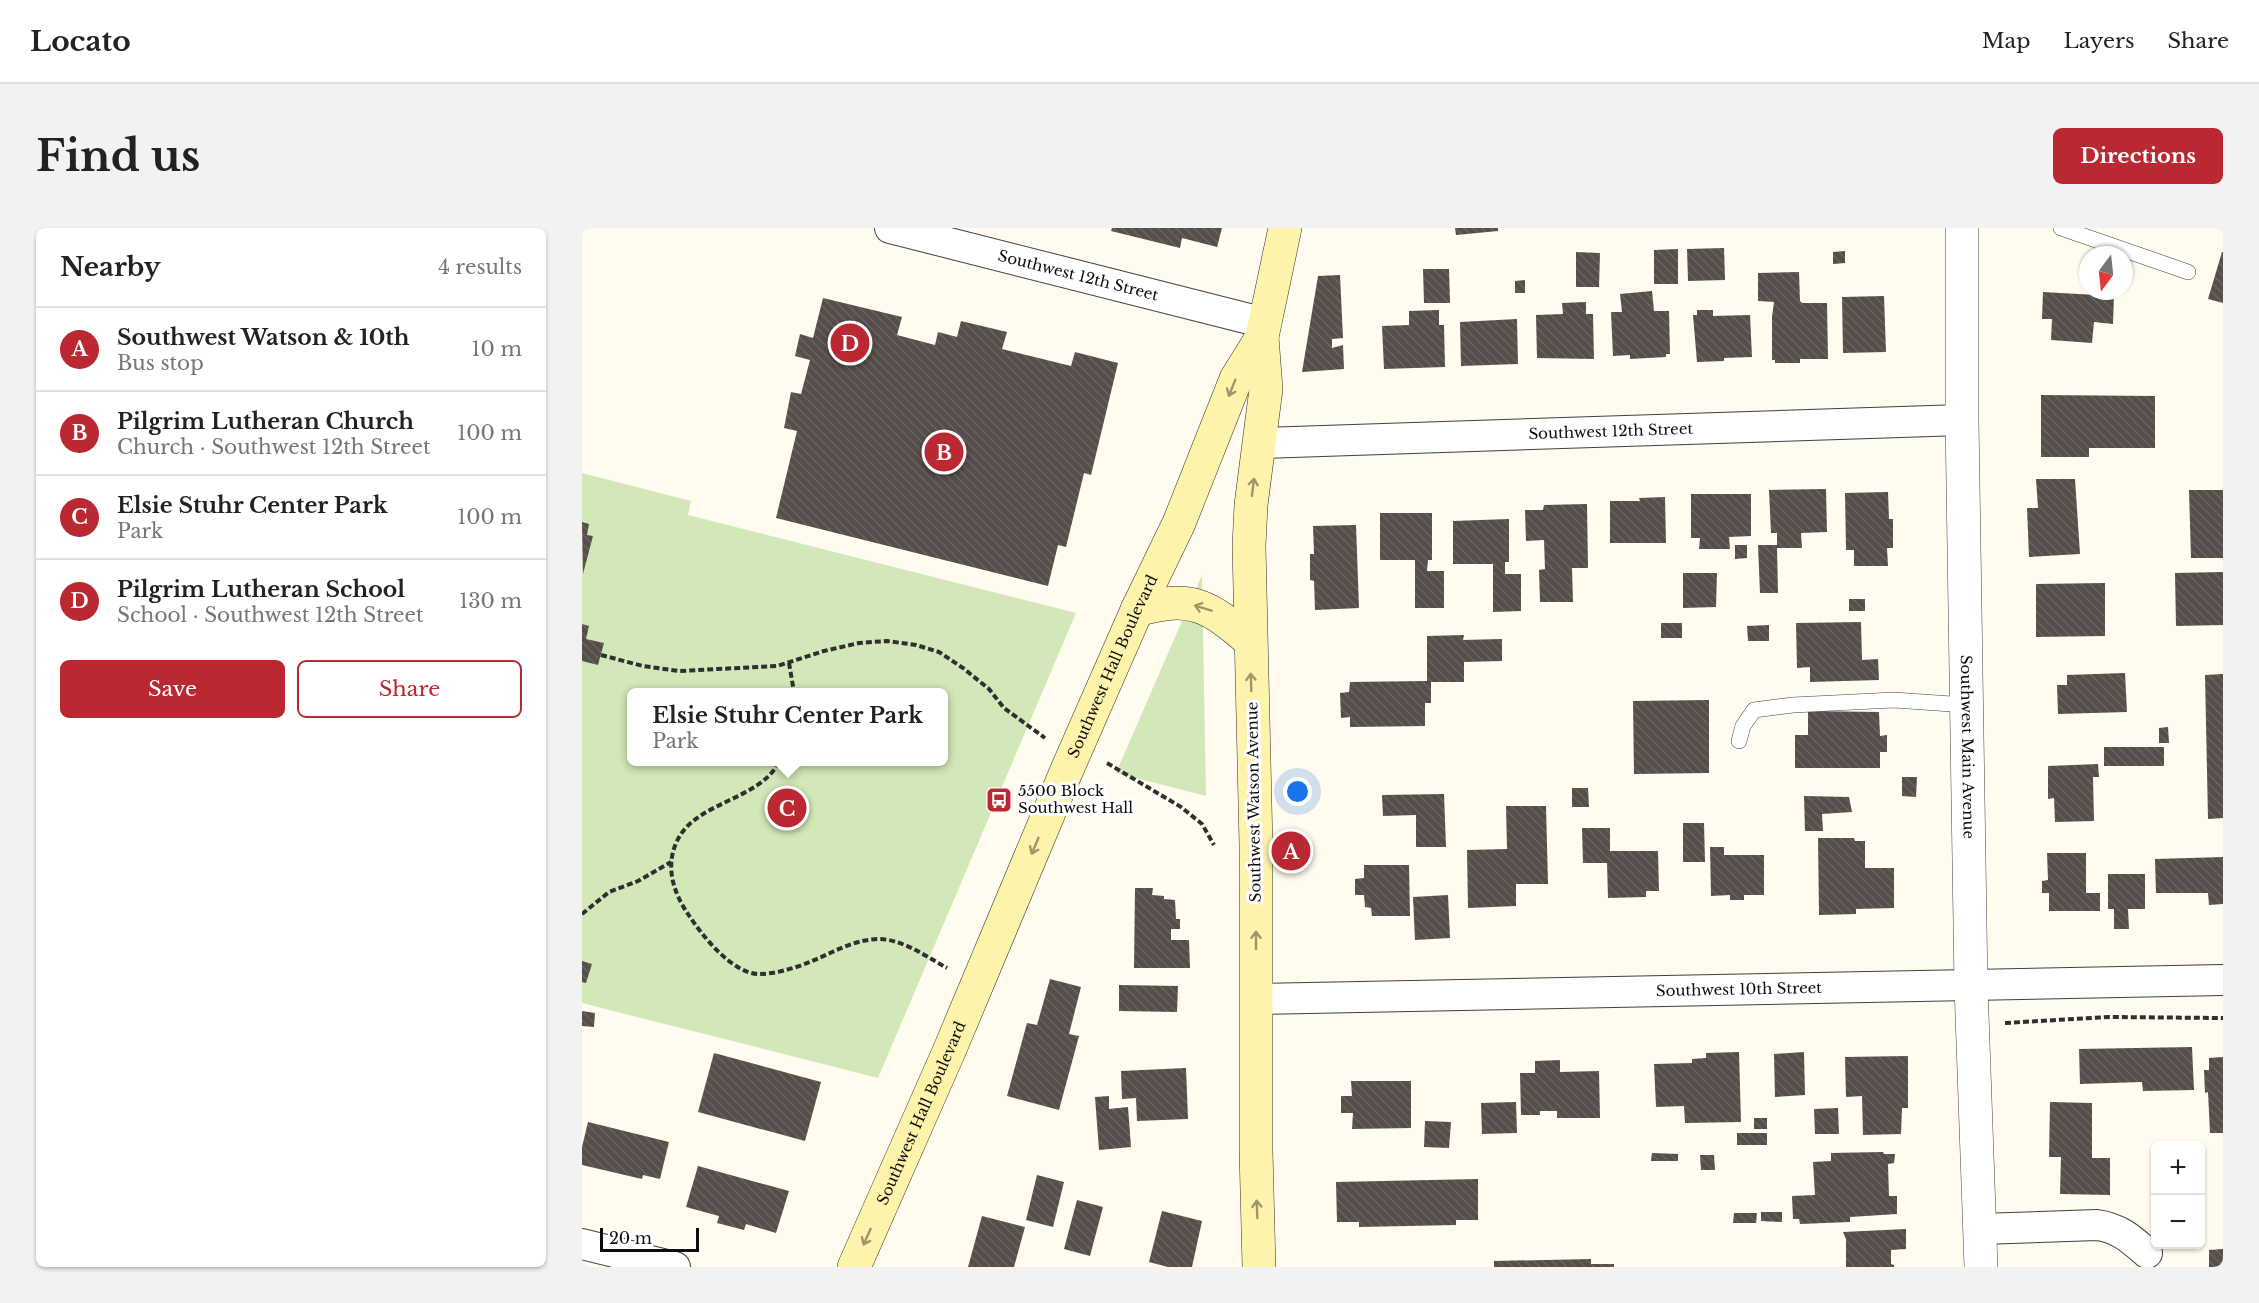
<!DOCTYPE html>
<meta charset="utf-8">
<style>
:root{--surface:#fff;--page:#f2f2f2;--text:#222;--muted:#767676;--line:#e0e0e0;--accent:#ba2831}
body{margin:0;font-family:"Libre Baskerville",serif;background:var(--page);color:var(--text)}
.controls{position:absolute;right:18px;bottom:18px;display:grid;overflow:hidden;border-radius:9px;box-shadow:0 2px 4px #0004}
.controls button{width:54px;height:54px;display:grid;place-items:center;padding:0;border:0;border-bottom:2px solid var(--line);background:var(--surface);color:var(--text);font:30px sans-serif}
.compass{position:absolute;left:1497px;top:18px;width:54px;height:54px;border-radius:50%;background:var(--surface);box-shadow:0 2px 4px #0004;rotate:195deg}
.scale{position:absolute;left:18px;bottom:15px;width:99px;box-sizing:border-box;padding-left:6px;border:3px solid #0d0d0d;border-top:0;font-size:16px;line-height:21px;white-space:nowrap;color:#0d0d0d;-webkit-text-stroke:4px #fff;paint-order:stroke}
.you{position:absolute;left:716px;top:564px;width:21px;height:21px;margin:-15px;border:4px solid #fff;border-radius:50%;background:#1a73e8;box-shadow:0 0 0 9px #1a73e833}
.badge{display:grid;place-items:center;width:39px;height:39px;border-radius:50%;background:var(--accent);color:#fff;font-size:20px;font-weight:700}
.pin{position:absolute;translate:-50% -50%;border:3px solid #fff;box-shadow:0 2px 6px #0006}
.popup{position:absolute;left:45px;top:460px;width:321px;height:78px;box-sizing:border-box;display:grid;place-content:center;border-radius:9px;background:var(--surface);filter:drop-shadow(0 2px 4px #0005);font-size:20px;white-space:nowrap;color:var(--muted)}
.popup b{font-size:22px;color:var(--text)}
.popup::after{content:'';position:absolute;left:50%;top:100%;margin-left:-12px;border:12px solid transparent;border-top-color:var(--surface)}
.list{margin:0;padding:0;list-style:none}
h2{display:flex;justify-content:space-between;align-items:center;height:78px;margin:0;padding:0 24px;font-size:26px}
h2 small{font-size:20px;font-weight:400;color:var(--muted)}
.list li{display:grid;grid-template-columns:39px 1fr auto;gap:18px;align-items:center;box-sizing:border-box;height:84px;padding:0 24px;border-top:2px solid var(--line)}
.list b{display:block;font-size:22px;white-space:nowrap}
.list p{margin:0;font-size:20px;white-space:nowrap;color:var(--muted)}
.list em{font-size:20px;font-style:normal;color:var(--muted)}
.actions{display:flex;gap:12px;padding:18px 24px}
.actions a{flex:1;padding:14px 0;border:2px solid var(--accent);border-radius:9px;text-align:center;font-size:21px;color:var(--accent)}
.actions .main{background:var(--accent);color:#fff}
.map{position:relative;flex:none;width:1641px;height:1039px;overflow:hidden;border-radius:9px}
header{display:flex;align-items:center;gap:36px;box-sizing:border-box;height:84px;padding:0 30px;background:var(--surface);border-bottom:2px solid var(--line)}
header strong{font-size:28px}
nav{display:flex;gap:33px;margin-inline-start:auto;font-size:21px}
.intro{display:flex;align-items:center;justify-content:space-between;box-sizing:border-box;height:144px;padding:0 36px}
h1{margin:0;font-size:42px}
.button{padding:15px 27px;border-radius:9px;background:var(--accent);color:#fff;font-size:21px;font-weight:700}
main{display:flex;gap:36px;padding:0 36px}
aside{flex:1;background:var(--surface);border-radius:9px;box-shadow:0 2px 4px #0004}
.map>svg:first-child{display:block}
.park{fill:#d2e8b8;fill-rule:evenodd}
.building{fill:url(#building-back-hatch)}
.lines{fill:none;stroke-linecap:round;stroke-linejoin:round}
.service-casing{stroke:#404040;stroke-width:16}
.minor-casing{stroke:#404040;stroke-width:32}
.tertiary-casing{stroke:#404040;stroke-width:34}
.secondary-casing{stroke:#2f2f2f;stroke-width:34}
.path{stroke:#2f2f2f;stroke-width:4;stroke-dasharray:6 3;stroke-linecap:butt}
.service{stroke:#fff;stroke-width:15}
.minor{stroke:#fff;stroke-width:30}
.tertiary{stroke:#fff;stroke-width:33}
.secondary{stroke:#fdf3aa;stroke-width:33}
.oneway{stroke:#9d976b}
.labels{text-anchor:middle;stroke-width:6;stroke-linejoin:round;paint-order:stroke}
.street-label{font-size:15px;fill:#0d0d0d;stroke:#fff}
.poi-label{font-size:15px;fill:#0d0d0d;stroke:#fff;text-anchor:start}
</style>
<header>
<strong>Locato</strong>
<nav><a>Map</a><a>Layers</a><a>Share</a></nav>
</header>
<div class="intro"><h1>Find us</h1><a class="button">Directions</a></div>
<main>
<aside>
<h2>Nearby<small>4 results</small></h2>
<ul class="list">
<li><span class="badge">A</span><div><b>Southwest Watson &amp; 10th</b><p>Bus stop</p></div><em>10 m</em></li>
<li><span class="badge">B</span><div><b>Pilgrim Lutheran Church</b><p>Church · Southwest 12th Street</p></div><em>100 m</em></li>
<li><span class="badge">C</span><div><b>Elsie Stuhr Center Park</b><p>Park</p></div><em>100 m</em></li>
<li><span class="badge">D</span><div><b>Pilgrim Lutheran School</b><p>School · Southwest 12th Street</p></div><em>130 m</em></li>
</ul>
<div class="actions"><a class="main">Save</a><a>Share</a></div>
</aside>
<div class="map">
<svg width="1641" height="1039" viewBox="0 0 1641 1039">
<defs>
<pattern id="building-back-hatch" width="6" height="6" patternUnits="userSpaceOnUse" patternTransform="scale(1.5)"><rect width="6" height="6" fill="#564e4a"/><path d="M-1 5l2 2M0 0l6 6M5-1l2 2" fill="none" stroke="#696360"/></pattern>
</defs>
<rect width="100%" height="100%" fill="#fffbee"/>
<g class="park">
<path d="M0,245L109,273L106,287L494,385L296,850L0,775ZM49,464H361V534H49Z"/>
<polygon points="620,347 624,568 534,545"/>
</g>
<g class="building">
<polygon points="530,0 640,0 635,19 600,10 598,20 529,3"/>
<polygon points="873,0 916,0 916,3 874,7"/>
<polygon points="1142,20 1143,52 1106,53 1105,21"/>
<polygon points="1096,21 1096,56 1072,56 1072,22"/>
<polygon points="1263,23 1263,35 1251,36 1251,24"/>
<polygon points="994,24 1018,25 1017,59 994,59"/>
<polygon points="1640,24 1641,24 1641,75 1626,71"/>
<polygon points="841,41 867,41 868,75 842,75"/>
<polygon points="1217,44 1218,73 1220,75 1245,75 1246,131 1218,131 1218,135 1193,135 1193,132 1190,132 1190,89 1192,74 1176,73 1176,45"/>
<polygon points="758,47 761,110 750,111 750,120 761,117 762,141 720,144 736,48"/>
<polygon points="943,52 943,65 933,65 933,53"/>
<polygon points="1070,63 1072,83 1087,83 1088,126 1084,126 1084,129 1048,131 1048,127 1031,128 1029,84 1040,84 1038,66"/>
<polygon points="1461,64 1532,68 1531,96 1512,94 1510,115 1469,112 1470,91 1460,91"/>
<polygon points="1302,68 1304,124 1261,125 1260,69"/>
<polygon points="241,70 320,89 315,107 353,117 356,104 375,109 379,93 425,104 420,121 489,138 493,124 536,135 509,247 502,245 484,319 476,317 466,358 194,290 215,203 202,200 209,164 219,166 228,132 213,128 218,106 231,110"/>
<polygon points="1004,74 1004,86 1011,86 1012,131 955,130 954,87 981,86 980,75"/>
<polygon points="857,82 857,97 862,97 863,139 802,141 800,98 827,97 827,83"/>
<polygon points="1115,82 1131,82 1131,88 1168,87 1170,129 1142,130 1142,133 1115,134 1111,87 1115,87"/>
<polygon points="935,91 936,136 879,138 878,94"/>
<polygon points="1459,167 1573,168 1573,220 1507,220 1507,229 1459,229"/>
<polygon points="1454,251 1493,251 1498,326 1447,329 1445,280 1456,280"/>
<polygon points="1244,261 1245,304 1219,305 1220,320 1195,320 1196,365 1178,365 1176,317 1195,317 1195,305 1189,305 1187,262"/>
<polygon points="1607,262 1641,262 1641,330 1609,330"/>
<polygon points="1306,264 1307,291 1311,291 1311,320 1305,320 1306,338 1272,338 1272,322 1264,322 1263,265"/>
<polygon points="1109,266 1169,266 1169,308 1147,309 1148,321 1117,321 1118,310 1109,310"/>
<polygon points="1083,269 1084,315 1028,315 1028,273 1058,273 1057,270"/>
<polygon points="1005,276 1006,340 990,340 991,374 958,374 957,342 963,341 962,312 944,313 943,282 961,282 962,277"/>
<polygon points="798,285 850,285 850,332 846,332 845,343 862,343 862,380 833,380 833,332 798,332"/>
<polygon points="927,291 927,334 923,334 923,346 939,346 939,383 911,384 911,336 871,336 871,293"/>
<polygon points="0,294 7,296 5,307 11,308 1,346"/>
<polygon points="774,297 777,380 733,382 732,353 728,352 728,326 732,326 731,298"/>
<polygon points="1153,317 1165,317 1165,330 1153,331"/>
<polygon points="1641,344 1641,397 1594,398 1593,345"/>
<polygon points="1101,345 1135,345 1134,379 1101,380"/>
<polygon points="1523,355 1523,408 1454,409 1454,356"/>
<rect x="1267" y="371" width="16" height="12"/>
<polygon points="1279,394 1280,432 1296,431 1297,452 1228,454 1228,439 1215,440 1214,395"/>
<rect x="1079" y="395" width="21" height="15"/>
<polygon points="0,396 7,398 4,411 22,415 16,437 0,433"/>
<polygon points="1187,397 1187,413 1166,413 1165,398"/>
<polygon points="882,407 881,412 920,411 920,433 882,434 882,454 849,454 849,475 843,475 843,498 768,499 768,489 759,490 758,465 767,464 768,454 845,453 845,408"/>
<polygon points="1543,445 1545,484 1476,486 1475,457 1485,457 1485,447"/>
<polygon points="1641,446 1641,590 1626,591 1623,447"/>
<polygon points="1127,472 1127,545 1052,546 1051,473"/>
<polygon points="1226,483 1297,484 1298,508 1305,507 1305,524 1298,524 1298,540 1213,540 1213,507 1226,507"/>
<polygon points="1586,499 1587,515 1577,515 1577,500"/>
<rect x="1522" y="519" width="60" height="19"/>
<polygon points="1516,536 1517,549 1511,549 1512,593 1473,594 1472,570 1466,571 1466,538"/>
<polygon points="1320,549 1335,549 1334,569 1320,568"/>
<polygon points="990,560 1006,560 1007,579 990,579"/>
<polygon points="862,566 864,619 834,619 834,587 801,588 800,567"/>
<polygon points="1222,568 1267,569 1270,584 1240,586 1241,603 1223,603"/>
<polygon points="924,578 964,578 966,656 934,656 934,678 886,680 885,622 925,621"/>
<polygon points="1101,595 1122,595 1123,634 1101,634"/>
<polygon points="1000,600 1028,600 1028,623 1076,623 1077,663 1064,663 1064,669 1026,670 1025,635 1001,635"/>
<polygon points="1236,610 1272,610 1273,613 1283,613 1283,640 1312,640 1312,680 1274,681 1274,686 1237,687"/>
<polygon points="1128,619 1142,619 1142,627 1182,627 1182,667 1162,667 1162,672 1148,672 1148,667 1129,668"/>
<polygon points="1465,625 1504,625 1504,665 1518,665 1518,683 1467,683 1467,665 1460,665 1460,653 1466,652"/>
<polygon points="1641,629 1641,676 1627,677 1626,665 1574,665 1573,631"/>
<polygon points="782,637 827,637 828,688 790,688 789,680 783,679 782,667 773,667 773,651 782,650"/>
<polygon points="1526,646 1563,646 1563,681 1546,681 1547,701 1532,701 1532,681 1526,681"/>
<polygon points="553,660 571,660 570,667 582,668 582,671 593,672 594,691 598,691 598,701 589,701 589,712 607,712 608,740 552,740"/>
<polygon points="866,667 868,710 833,712 831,669"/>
<polygon points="0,733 10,736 4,755 0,754"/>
<polygon points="468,751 499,759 487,806 497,808 477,882 425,868 445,795 455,797"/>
<polygon points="537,757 596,758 595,784 537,783"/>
<polygon points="0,783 13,785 12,799 0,798"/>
<polygon points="1610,819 1612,862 1561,863 1560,854 1498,856 1497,821"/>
<polygon points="1157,824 1159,894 1103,895 1102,878 1074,879 1072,836 1110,835 1110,831 1124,830 1124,825"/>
<polygon points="1222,824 1223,867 1193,869 1192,826"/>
<polygon points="132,825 239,854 223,913 116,884"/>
<polygon points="1326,828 1326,880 1320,880 1319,906 1281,907 1280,868 1264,869 1263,829"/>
<polygon points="1641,829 1641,905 1628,905 1626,864 1623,865 1622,842 1627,842 1627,830"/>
<polygon points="978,832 978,844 1017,843 1018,890 975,890 975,883 958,883 958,887 939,887 938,845 953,845 953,833"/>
<polygon points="604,840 606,891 555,893 554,870 540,871 539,843"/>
<polygon points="769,853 829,853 829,900 770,901 771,885 759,885 759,868 770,868"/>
<polygon points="527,868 527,881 546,879 549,919 517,922 513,869"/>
<polygon points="934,874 935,905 900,906 899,875"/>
<polygon points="1468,874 1510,875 1510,930 1528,930 1528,967 1478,966 1479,929 1467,929"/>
<polygon points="1256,880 1257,906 1233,906 1232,881"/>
<rect x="1172" y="890" width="13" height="11"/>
<polygon points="843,893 869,894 867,920 842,919"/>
<polygon points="6,894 87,914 78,951 61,947 60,951 0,937 0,919"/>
<rect x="1155" y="905" width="30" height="12"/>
<polygon points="1301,924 1302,926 1313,926 1312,935 1306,936 1307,968 1315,968 1315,986 1268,989 1268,994 1218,996 1217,991 1211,991 1210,968 1233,967 1231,934 1249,933 1249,925"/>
<polygon points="1070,925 1096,926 1096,933 1069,933"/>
<polygon points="1118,927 1132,927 1133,942 1119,942"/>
<polygon points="116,938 207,963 194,1005 164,996 162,1002 135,995 137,988 104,979"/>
<polygon points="455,947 482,954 471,999 444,992"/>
<polygon points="896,951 896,992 874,992 874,997 826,998 777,999 777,994 755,994 754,954"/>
<polygon points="495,972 521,979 508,1028 482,1021"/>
<polygon points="580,983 620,993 610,1039 586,1039 567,1034"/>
<polygon points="1179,984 1200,984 1200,994 1179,993"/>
<polygon points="1152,985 1175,985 1174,995 1151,995"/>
<polygon points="400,988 443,999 432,1039 386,1039"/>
<polygon points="1324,1001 1324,1021 1309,1022 1309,1036 1312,1037 1312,1039 1264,1039 1264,1011 1261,1004"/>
<polygon points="1641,1021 1641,1039 1627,1039 1627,1022"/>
<polygon points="1009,1031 1009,1036 1032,1036 1032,1039 912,1039 912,1033"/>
</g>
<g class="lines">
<g class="service-casing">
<g id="service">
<polyline points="1479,0 1606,44"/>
<polyline points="1157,513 1161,498 1172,482 1211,477 1312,472 1384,477"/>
</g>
</g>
<g class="minor-casing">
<g id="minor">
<path id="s1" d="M308,0L683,95"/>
<path id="s2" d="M677,215L1380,192"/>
<path id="s3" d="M673,771L1641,752"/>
<path d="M1398,1001L1515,997C1537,1000 1549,1011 1565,1025"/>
<polyline points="0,1016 93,1039"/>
</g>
</g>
<g class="tertiary-casing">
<g id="tertiary">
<path id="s4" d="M1380,0V192L1389,758L1399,1039"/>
</g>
</g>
<g class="secondary-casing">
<g id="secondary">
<path d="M555,382C610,366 627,378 668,413"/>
<path id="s5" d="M272,1039L368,821L484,544L555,382L597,295L654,151L680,109L703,0"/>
<polyline points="677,1039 674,923 674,618 667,318 669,277 684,161 680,109"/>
</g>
</g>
<g class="path">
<polyline points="19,427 61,438 97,443 195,438 242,423 277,415 305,413 334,417 357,424 381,440 407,461 422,480 463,510"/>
<polyline points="207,435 212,464"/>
<path d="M197,534C177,573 114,573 95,613C83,638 91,664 106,686C119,706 150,746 177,746C193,746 214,740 230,733C252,724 273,711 298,711C322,712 345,729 365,740"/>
<polyline points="525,535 599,579 620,596 632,617"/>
<polyline points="0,686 27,664 56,653 89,634"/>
<polyline points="1423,795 1526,789 1641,790"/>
</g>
<use href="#service" class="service"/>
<use href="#minor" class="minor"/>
<use href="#tertiary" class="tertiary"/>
<use href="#secondary" class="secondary"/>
</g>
<defs><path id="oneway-shaft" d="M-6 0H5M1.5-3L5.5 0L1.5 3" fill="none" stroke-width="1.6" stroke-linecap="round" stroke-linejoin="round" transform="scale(1.5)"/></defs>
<g class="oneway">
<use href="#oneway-shaft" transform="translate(650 160) rotate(112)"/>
<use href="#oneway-shaft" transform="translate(671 259) rotate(-83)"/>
<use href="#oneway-shaft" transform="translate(621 380) rotate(-163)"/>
<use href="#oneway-shaft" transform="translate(669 454) rotate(-92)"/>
<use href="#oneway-shaft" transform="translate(453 618) rotate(113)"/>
<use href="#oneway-shaft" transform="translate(674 712) rotate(-90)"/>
<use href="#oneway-shaft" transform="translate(675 981) rotate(-92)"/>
<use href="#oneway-shaft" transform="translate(285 1009) rotate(114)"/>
</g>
<defs>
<g id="bus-square" transform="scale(1.35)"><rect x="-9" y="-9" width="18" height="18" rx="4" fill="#ba2831" stroke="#fff"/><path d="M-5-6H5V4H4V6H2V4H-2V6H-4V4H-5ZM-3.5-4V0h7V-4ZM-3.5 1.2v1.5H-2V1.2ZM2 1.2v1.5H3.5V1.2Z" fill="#fff"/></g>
</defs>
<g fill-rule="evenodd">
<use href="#bus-square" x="417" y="572"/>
</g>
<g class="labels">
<g class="street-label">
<text dy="5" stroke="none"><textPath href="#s1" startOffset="194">Southwest 12th Street</textPath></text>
<text dy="5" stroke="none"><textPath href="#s2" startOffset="352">Southwest 12th Street</textPath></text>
<text dy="5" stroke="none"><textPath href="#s5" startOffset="654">Southwest Hall Boulevard</textPath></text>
<text dy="5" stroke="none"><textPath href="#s4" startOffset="519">Southwest Main Avenue</textPath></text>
<text transform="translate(672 574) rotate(-91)" y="5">Southwest Watson Avenue</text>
<text dy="5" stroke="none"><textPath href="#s3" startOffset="484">Southwest 10th Street</textPath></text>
<text dy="5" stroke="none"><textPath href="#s5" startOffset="168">Southwest Hall Boulevard</textPath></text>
</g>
<g class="poi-label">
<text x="436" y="568">5500 Block<tspan x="436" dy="17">Southwest Hall</tspan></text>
</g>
</g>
</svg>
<div class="controls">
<button>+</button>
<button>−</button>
</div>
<svg class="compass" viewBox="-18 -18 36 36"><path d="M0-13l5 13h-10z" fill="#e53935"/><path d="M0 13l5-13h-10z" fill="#767676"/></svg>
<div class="scale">20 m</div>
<div class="you"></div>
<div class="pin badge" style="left:709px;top:623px">A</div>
<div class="pin badge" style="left:362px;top:224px">B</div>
<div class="pin badge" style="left:205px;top:580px">C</div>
<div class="popup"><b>Elsie Stuhr Center Park</b>Park</div>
<div class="pin badge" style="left:268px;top:115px">D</div>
</div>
</main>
